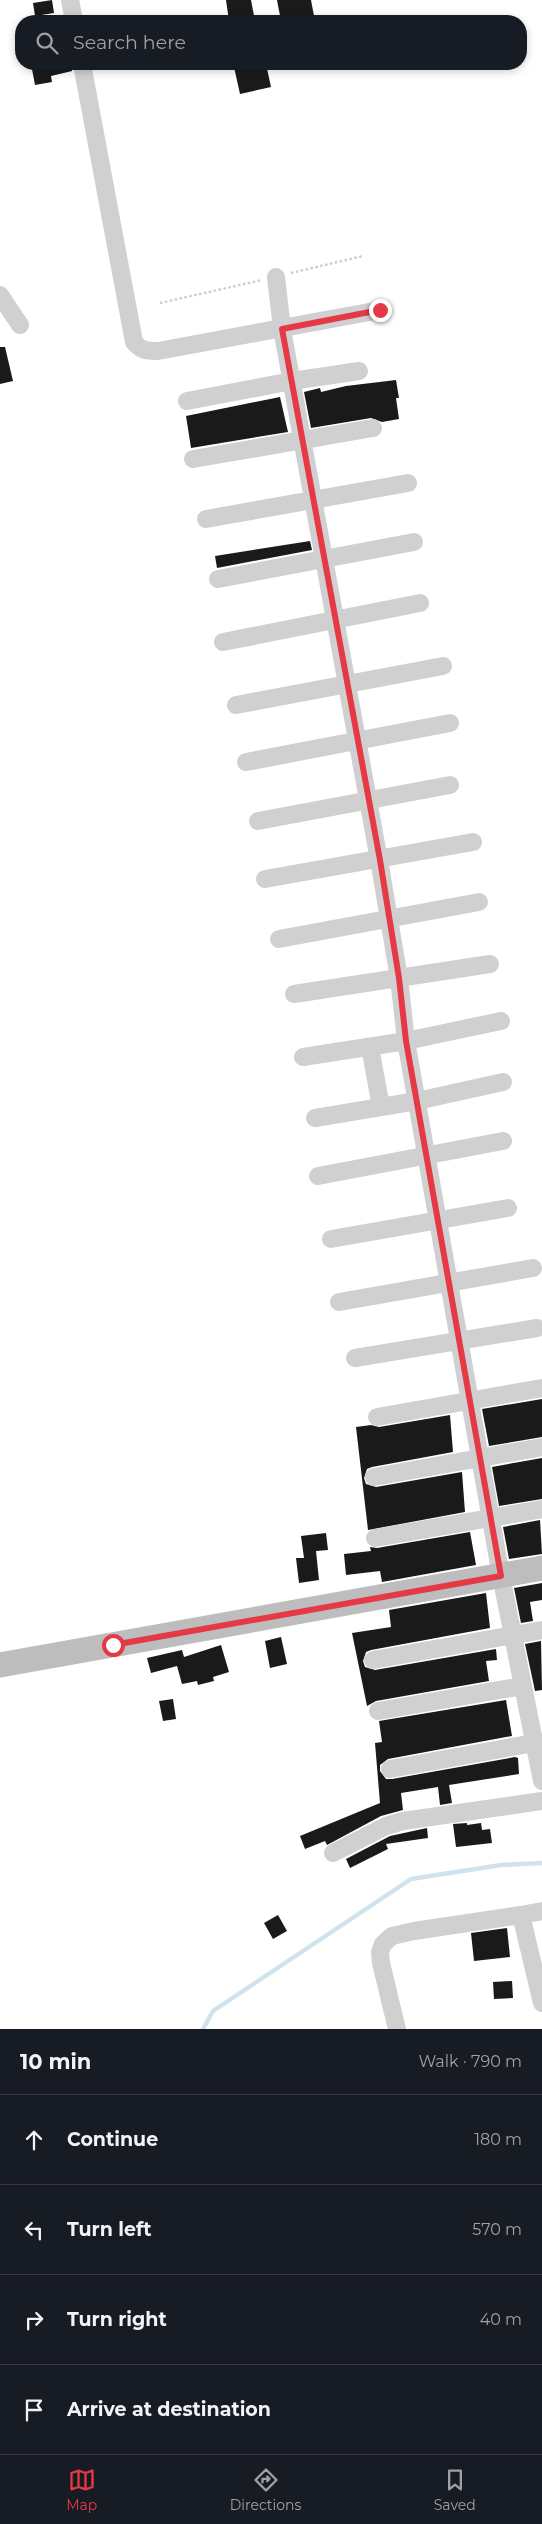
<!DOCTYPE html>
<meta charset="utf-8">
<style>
:root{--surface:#171b24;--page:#20242c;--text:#f1f3f6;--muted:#9ea1a6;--line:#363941;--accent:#e63946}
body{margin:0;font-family:Montserrat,sans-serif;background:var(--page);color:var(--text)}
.stop{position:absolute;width:15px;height:15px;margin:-11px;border:4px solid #e63946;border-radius:50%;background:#fff}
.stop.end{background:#e63946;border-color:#fff;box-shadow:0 1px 5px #0008}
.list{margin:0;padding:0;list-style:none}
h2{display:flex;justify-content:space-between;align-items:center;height:65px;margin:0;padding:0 20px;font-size:21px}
h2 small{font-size:16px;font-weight:400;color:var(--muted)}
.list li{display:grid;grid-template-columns:32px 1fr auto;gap:15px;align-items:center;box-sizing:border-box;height:90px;padding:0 20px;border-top:1px solid var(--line)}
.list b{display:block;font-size:19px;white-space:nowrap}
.list em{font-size:16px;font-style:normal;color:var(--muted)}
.icon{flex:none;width:28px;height:28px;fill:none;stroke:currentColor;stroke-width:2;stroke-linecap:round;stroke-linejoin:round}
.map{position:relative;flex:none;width:542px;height:2029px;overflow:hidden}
.search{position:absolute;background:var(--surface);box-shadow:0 2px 8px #0003;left:15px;right:15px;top:15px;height:55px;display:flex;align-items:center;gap:12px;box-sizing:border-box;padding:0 18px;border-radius:20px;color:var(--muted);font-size:19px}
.sheet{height:425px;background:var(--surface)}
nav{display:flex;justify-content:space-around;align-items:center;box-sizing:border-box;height:70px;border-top:1px solid var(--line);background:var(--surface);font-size:14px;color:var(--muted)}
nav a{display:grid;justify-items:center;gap:2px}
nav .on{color:var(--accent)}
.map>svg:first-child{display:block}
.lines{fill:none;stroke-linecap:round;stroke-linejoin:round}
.stream{stroke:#cfe2ee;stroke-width:4.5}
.building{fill:#1a1a1a}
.path{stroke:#cdcdcd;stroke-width:2.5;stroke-dasharray:2.5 2.5;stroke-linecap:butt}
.street{stroke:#d0d0d0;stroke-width:18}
.secondary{stroke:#bdbdbd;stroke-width:25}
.route{stroke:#e63946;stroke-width:6}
</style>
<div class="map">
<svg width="542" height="2029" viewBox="0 0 542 2029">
<rect width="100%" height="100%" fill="#fff"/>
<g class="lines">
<polyline class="stream" points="203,2029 213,2011 411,1879 501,1865 542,1863"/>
</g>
<g class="building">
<polygon points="52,0 54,13 35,16 33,3"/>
<polygon points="226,0 251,0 255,21 229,21"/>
<polygon points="277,0 311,0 315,21 281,21"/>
<polygon points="31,64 72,64 72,71 51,76 52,82 35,85"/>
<polygon points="248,64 266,64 271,87 240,94 234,67"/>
<polygon points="0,347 5,347 13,381 0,384"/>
<polygon points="396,380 399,398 396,398 399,419 382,422 371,418 311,428 304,392 320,388 321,392 346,386"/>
<polygon points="280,397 288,432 191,448 186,416"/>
<polygon points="310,541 312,550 217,568 215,556"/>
<polygon points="542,1399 542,1437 489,1446 482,1409"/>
<polygon points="450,1415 453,1452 372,1467 367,1469 364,1478 366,1484 376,1487 462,1472 465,1512 368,1530 356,1427 371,1425 379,1427"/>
<polygon points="542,1458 542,1499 499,1506 492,1467"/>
<polygon points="540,1520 542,1554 509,1559 503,1527"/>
<polygon points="470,1532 476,1565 382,1582 380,1571 346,1575 344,1554 371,1551 370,1547 377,1548"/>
<polygon points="326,1533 328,1550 316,1551 319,1580 299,1583 296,1558 304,1558 301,1536"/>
<polygon points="542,1583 542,1600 530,1602 533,1621 521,1623 514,1588"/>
<polygon points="486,1593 490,1628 371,1650 366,1652 363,1661 365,1667 375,1670 496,1649 497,1660 486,1661 489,1681 376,1701 367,1706 352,1633 391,1627 389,1610"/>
<polygon points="281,1637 287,1664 270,1668 265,1641"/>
<polygon points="541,1641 542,1690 535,1691 525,1644"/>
<polygon points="221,1645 229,1672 213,1677 214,1681 198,1685 197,1681 182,1684 177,1666 151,1673 147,1658 182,1650 184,1657"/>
<polygon points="173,1699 176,1719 163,1721 159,1701"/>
<polygon points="506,1700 512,1736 388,1759 380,1765 380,1771 386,1779 392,1779 515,1757 518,1758 519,1774 449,1785 452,1803 440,1805 438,1787 401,1793 403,1810 381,1816 327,1845 325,1841 305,1849 300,1836 380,1803 375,1743 382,1742 379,1721"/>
<polygon points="467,1823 467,1825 481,1823 482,1830 490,1829 492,1843 456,1847 453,1824"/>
<polygon points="427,1828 428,1838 386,1844 388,1849 350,1868 346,1859 390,1836"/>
<polygon points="278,1915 287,1931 273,1939 264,1923"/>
<polygon points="507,1928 510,1957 474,1961 471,1933"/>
<polygon points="512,1981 513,1998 494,1999 493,1982"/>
</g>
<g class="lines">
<g class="path">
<polyline points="291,273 363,256"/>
<polyline points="160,303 262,280"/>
</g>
<g class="street">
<polyline points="70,0 74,21"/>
<path d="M82,64L134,342C141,351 148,351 158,351L380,310"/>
<polyline points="276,277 282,329 379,860 399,978 406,1041 501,1576 542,1781"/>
<polyline points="0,295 20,325"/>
<polyline points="187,401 292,381 359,371"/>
<polyline points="193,459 373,428"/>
<polyline points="206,519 408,483"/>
<polyline points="218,579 414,542"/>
<polyline points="223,642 420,603"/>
<polyline points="236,705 443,666"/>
<polyline points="246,762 450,723"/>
<polyline points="258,821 450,785"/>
<polyline points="265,879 473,842"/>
<polyline points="279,939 479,902"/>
<polyline points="294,994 490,964"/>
<polyline points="370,1047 381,1107"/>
<polyline points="303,1057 406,1041 501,1021"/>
<polyline points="315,1118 417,1101 503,1082"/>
<polyline points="318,1176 503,1141"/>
<polyline points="331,1239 508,1208"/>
<polyline points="339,1302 533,1268"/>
<polyline points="355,1358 537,1328"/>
<polyline points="377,1417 542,1388"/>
<polyline points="374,1477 542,1447"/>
<polyline points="375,1538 542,1509"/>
<polyline points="373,1660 542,1630"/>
<polyline points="378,1711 523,1686"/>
<polyline points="390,1769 534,1743"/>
<polyline points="333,1853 386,1826 403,1821 542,1801"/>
<polyline points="542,1911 521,1915 542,2003"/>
<polyline points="397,2029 381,1963 380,1952 383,1944 392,1936 414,1931 521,1915"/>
</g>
<polyline class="secondary" points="0,1665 542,1568"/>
</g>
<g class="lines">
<polyline class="route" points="113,1645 501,1576 406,1041 399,978 380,860 282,329 380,310"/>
</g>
</svg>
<div class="stop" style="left:113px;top:1645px"></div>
<div class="stop end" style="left:380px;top:310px"></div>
<div class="search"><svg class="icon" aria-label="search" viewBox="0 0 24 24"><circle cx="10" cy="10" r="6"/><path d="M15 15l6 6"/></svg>Search here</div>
</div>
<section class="sheet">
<h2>10 min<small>Walk · 790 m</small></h2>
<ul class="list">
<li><svg class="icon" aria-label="ahead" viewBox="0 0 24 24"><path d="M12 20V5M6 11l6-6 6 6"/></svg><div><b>Continue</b></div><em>180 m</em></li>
<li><svg class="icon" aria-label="left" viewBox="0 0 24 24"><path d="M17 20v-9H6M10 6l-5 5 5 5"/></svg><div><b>Turn left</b></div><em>570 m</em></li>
<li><svg class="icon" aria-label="right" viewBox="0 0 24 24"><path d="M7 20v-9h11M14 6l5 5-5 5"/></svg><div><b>Turn right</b></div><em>40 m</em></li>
<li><svg class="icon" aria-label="arrive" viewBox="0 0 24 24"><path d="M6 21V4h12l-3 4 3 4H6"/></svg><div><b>Arrive at destination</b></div></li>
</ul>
</section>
<nav>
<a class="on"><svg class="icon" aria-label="map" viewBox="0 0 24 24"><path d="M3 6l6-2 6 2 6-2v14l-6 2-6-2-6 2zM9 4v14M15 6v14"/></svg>Map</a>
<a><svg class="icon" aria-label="directions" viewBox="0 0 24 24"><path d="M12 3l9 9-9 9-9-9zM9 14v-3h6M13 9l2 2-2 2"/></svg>Directions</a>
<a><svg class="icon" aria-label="saved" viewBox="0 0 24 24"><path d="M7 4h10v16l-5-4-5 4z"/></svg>Saved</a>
</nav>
